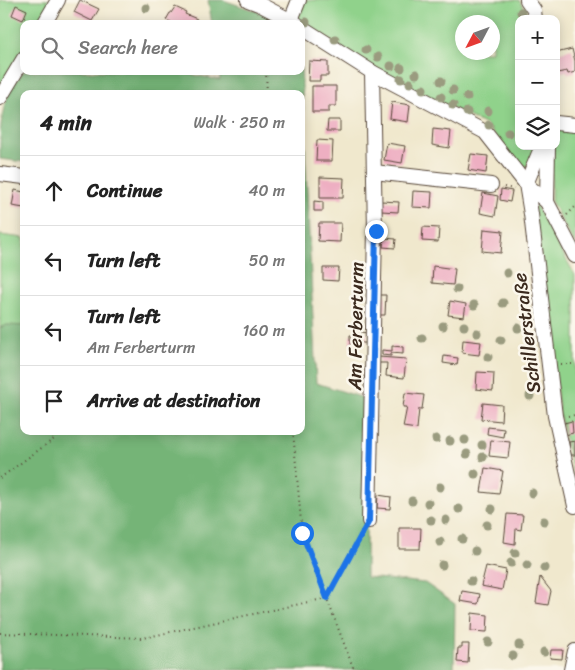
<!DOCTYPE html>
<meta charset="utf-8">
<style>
:root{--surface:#fff;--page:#f6f6f6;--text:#222;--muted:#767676;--line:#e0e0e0}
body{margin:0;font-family:Sriracha,sans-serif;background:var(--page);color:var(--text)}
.controls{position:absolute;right:15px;top:15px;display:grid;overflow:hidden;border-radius:10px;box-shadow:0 2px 12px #0003}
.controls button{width:45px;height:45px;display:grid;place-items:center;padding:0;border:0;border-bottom:1px solid var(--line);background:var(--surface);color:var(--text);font:25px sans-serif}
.compass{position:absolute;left:455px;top:15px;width:45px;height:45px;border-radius:50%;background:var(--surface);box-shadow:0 2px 12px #0003;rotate:229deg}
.stop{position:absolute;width:15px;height:15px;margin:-11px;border:4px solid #1a73e8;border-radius:50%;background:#fff}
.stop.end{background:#1a73e8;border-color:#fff;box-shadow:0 1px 5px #0008}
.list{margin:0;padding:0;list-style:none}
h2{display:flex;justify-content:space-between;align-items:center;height:65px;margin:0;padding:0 20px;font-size:21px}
h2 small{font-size:16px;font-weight:400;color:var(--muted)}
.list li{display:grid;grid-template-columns:32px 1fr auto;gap:15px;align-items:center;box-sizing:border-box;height:70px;padding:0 20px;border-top:1px solid var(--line)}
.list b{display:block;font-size:19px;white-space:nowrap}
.list p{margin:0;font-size:16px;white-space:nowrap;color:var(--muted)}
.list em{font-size:16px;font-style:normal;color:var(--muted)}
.icon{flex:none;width:28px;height:28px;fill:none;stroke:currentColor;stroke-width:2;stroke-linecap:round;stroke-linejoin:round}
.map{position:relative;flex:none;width:575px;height:670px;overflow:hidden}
.search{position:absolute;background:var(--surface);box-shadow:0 2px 12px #0003;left:20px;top:20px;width:285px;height:55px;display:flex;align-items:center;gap:12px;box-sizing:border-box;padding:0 18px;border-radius:10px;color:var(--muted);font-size:19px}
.panel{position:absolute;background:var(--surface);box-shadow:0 2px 12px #0003;left:20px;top:90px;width:285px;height:345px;border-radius:10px}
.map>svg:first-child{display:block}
.green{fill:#90d28b;stroke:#667e54;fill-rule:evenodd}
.forest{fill:#74b477;stroke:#586f4a}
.building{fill:#eeafc2}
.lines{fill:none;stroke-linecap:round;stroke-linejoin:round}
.minor-casing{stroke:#564638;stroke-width:16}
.path{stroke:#564638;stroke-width:2;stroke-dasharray:1 4;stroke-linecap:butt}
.minor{stroke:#fff;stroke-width:14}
.tree{fill:#9a9b7f}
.route{stroke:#1a73e8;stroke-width:6}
.labels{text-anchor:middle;stroke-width:5;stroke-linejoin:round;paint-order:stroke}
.street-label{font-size:19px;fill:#3b2a1e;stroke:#fbf7ec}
</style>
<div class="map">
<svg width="575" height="670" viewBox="0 0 575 670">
<rect width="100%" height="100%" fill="#fbf7ec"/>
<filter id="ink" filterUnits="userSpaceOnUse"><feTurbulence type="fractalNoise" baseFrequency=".02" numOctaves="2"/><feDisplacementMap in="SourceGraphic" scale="10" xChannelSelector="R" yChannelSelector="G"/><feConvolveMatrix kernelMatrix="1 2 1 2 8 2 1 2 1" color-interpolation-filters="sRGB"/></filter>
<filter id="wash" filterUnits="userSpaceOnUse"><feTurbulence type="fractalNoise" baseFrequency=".0096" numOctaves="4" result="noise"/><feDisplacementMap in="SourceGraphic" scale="20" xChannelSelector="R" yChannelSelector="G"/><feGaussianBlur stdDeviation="1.12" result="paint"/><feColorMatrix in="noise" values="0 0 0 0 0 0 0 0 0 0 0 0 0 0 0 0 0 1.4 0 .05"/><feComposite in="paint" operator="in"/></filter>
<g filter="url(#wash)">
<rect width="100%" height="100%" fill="#f0e8cd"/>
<g class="green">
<polygon points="0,0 54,0 39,24 24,24 24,49 0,89"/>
<path d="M290,0H519L528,14L529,19H519V146H539L526,167L519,164L486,125L373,68L299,22ZM462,22H492V52H462Z"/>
<polygon points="556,126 575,128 575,245 551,201 552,146 556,146"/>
<polygon points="533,200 575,275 575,480 560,417"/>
<polygon points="0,235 24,238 24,326 6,325 0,328"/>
</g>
<g class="forest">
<polygon points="208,0 223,0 283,20 287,24 212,24"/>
<path d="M301,64L316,383L367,399L366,577L425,583L455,604L454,670H0V328L6,325L24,326V431H301V94H24V162L0,159C0,124 0,97 24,71H175L220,80L219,71H301Z"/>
</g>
<g id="blocks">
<g class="building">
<polygon points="80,0 99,9 92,21 74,12"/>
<polygon points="16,5 27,10 23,20 12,15"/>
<polygon points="175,7 186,12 185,14 197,19 195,24 170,24 171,22 166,20 170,13 171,13"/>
<polygon points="572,49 575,61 575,72 568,74 567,71 557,73 556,53"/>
<polygon points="309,61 328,62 328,76 320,76 320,81 308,81"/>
<polygon points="312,86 336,86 336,106 329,106 329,112 312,112"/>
<polygon points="392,102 410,105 408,122 390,119"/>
<polygon points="328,120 340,120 340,131 327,131"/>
<polygon points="433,129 451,131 449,148 432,145"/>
<polygon points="317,140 333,141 332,161 316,161"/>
<polygon points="387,143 405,146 402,163 384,160"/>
<polygon points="471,154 488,156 486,173 468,170"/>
<polygon points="320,177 344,178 343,198 320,198"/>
<polygon points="501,189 512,191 510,202 500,200"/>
<polygon points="15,190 24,192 24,208 12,206"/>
<polygon points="413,191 432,192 431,208 412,207"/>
<polygon points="483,193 498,196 495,216 480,213"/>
<polygon points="314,201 323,202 323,211 314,211"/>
<polygon points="381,201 399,202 398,212 381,211"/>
<polygon points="319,223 341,223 340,242 318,241"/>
<polygon points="423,227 439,228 438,242 422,241"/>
<polygon points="484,229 503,231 501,253 482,251"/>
<polygon points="384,238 396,239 395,248 383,247"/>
<polygon points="433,266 455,269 453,285 432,283"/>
<polygon points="323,268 339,268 338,281 323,280"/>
<polygon points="379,295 386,295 385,315 378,315"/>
<polygon points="450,301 466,304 464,317 448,315"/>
<polygon points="360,332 367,333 366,343 360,343 360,346 350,346 350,335 360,336"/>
<polygon points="463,340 481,342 479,355 462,353"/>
<polygon points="392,346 403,347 403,354 391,353 391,356 382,355 382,350 392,351"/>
<polygon points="444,356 458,358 457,365 443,363"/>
<polygon points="379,357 406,359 404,378 386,376 387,363 379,363"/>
<polygon points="477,372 494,373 493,391 476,389"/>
<polygon points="405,393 424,395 422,409 419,409 417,429 403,427 407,407 403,407"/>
<polygon points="483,403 502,405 501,421 481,419"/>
<polygon points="572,421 573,433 565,435 564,423"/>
<polygon points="488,427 504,429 503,437 487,434"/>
<polygon points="491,440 510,442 508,458 489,456"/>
<polygon points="575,441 575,455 571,455 569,442"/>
<polygon points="485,468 503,471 499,494 481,492"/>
<polygon points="378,495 391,497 390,509 377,508"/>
<polygon points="507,514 523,515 521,530 516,529 515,544 504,542"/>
<polygon points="399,528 421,528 420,549 399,549"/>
<polygon points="486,566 506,570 502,590 481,586"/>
<polygon points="540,577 551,591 548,605 536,603"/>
<polygon points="462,591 480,594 478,604 460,601"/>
<polygon points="472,613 488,615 487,632 471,631"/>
<polygon points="462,644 469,644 468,663 457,662 458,648 462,648"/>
<polygon points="551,650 563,650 562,659 550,658"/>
</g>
</g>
</g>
<g filter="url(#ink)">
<use href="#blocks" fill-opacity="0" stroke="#564638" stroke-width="1"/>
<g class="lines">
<g class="minor-casing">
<g id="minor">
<polyline points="248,0 261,5 297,24"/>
<polyline points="527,0 534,10 535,19"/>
<polyline points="291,20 299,0"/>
<polyline points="44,24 58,0"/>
<polyline points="301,27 372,72 485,132 526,184 547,202 575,256"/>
<polyline points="0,98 24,58"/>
<polyline points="556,123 575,125"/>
<polyline points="374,172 491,185"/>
<polyline points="0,174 24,177"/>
<polyline points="526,184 531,214 555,416 575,506"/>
<polyline points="526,184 542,146"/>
<polyline points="547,202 548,146"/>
<polyline points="369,521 375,231 372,72"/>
<polyline points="571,670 575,651"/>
</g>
</g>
<g class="path">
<polyline points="266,71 267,94"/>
<polyline points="504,187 514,189"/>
<polyline points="567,215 575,207"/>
<polyline points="561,364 575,364"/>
<polyline points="568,416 575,415"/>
<polyline points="293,431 302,533 354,670"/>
<polyline points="0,478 65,431"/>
<polyline points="0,633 143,638 327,598 364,531"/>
</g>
<use href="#minor" class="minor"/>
</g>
<g class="tree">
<circle cx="146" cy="8" r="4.5"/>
<circle cx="521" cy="12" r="4.5"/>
<circle cx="306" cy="22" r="4.5"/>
<circle cx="335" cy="39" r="4.5"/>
<circle cx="366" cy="50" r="4.5"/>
<circle cx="378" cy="57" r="4.5"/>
<circle cx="391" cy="66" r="4.5"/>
<circle cx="401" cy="68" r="4.5"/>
<circle cx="416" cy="74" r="4.5"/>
<circle cx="401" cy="79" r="4.5"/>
<circle cx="441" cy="81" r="4.5"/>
<circle cx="410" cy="83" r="4.5"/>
<circle cx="423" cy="89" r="4.5"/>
<circle cx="453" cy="90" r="4.5"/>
<circle cx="441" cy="97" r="4.5"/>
<circle cx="467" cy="97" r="4.5"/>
<circle cx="453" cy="105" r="4.5"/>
<circle cx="488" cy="111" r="4.5"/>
<circle cx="467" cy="112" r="4.5"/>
<circle cx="489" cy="125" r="4.5"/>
<circle cx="508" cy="133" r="4.5"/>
<circle cx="507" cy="273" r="4.5"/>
<circle cx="457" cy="289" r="4.5"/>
<circle cx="522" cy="293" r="4.5"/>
<circle cx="503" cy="303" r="4.5"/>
<circle cx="474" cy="305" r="4.5"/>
<circle cx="443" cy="326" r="4.5"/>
<circle cx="464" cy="326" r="4.5"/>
<circle cx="518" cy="328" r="4.5"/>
<circle cx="477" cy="333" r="4.5"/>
<circle cx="422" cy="338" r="4.5"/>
<circle cx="501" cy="340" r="4.5"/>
<circle cx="488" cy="357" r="4.5"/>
<circle cx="530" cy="396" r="4.5"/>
<circle cx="436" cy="439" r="4.5"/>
<circle cx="465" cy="440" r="4.5"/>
<circle cx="450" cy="441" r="4.5"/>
<circle cx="482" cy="445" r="4.5"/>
<circle cx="467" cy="454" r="4.5"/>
<circle cx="483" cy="457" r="4.5"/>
<circle cx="475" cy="474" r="4.5"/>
<circle cx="440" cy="487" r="4.5"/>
<circle cx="532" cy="493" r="4.5"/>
<circle cx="412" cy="501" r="4.5"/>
<circle cx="428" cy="503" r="4.5"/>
<circle cx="459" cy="509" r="4.5"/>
<circle cx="492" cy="509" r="4.5"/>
<circle cx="431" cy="520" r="4.5"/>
<circle cx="446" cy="520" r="4.5"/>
<circle cx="544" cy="521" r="4.5"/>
<circle cx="487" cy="525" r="4.5"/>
<circle cx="462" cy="539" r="4.5"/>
<circle cx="440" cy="542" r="4.5"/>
<circle cx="475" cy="551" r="4.5"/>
<circle cx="515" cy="553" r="4.5"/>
<circle cx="511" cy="563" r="4.5"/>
<circle cx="442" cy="565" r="4.5"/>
<circle cx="527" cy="565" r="4.5"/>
<circle cx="544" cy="568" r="4.5"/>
<circle cx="471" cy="581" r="4.5"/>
<circle cx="488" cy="642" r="4.5"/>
<circle cx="519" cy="645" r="4.5"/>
<circle cx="544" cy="652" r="4.5"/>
<circle cx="513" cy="656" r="4.5"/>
</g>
</g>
<g class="lines" filter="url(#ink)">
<polyline class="route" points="302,533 327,598 369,521 376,231"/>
</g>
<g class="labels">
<g class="street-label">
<text transform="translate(355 326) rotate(-89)" y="7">Am Ferberturm</text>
<text transform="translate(526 333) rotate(-97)" y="7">Schillerstraße</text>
</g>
</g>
</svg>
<div class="controls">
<button>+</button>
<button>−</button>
<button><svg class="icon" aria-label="layers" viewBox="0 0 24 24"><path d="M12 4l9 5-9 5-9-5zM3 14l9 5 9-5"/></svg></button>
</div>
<svg class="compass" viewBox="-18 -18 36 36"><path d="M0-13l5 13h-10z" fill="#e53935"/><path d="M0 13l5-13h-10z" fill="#767676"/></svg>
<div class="stop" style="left:302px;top:533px"></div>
<div class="stop end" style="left:376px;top:231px"></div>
<div class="search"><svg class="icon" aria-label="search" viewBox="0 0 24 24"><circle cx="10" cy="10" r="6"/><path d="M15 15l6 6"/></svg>Search here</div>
<section class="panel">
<h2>4 min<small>Walk · 250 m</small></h2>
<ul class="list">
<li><svg class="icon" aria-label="ahead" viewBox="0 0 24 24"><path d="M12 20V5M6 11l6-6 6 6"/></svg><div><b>Continue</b></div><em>40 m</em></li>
<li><svg class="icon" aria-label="left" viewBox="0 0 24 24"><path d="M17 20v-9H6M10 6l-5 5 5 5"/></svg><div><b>Turn left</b></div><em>50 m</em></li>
<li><svg class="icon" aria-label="left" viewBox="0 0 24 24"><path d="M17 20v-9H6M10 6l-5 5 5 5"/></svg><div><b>Turn left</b><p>Am Ferberturm</p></div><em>160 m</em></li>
<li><svg class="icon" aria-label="arrive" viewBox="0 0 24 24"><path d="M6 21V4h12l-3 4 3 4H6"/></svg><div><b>Arrive at destination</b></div></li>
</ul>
</section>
</div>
